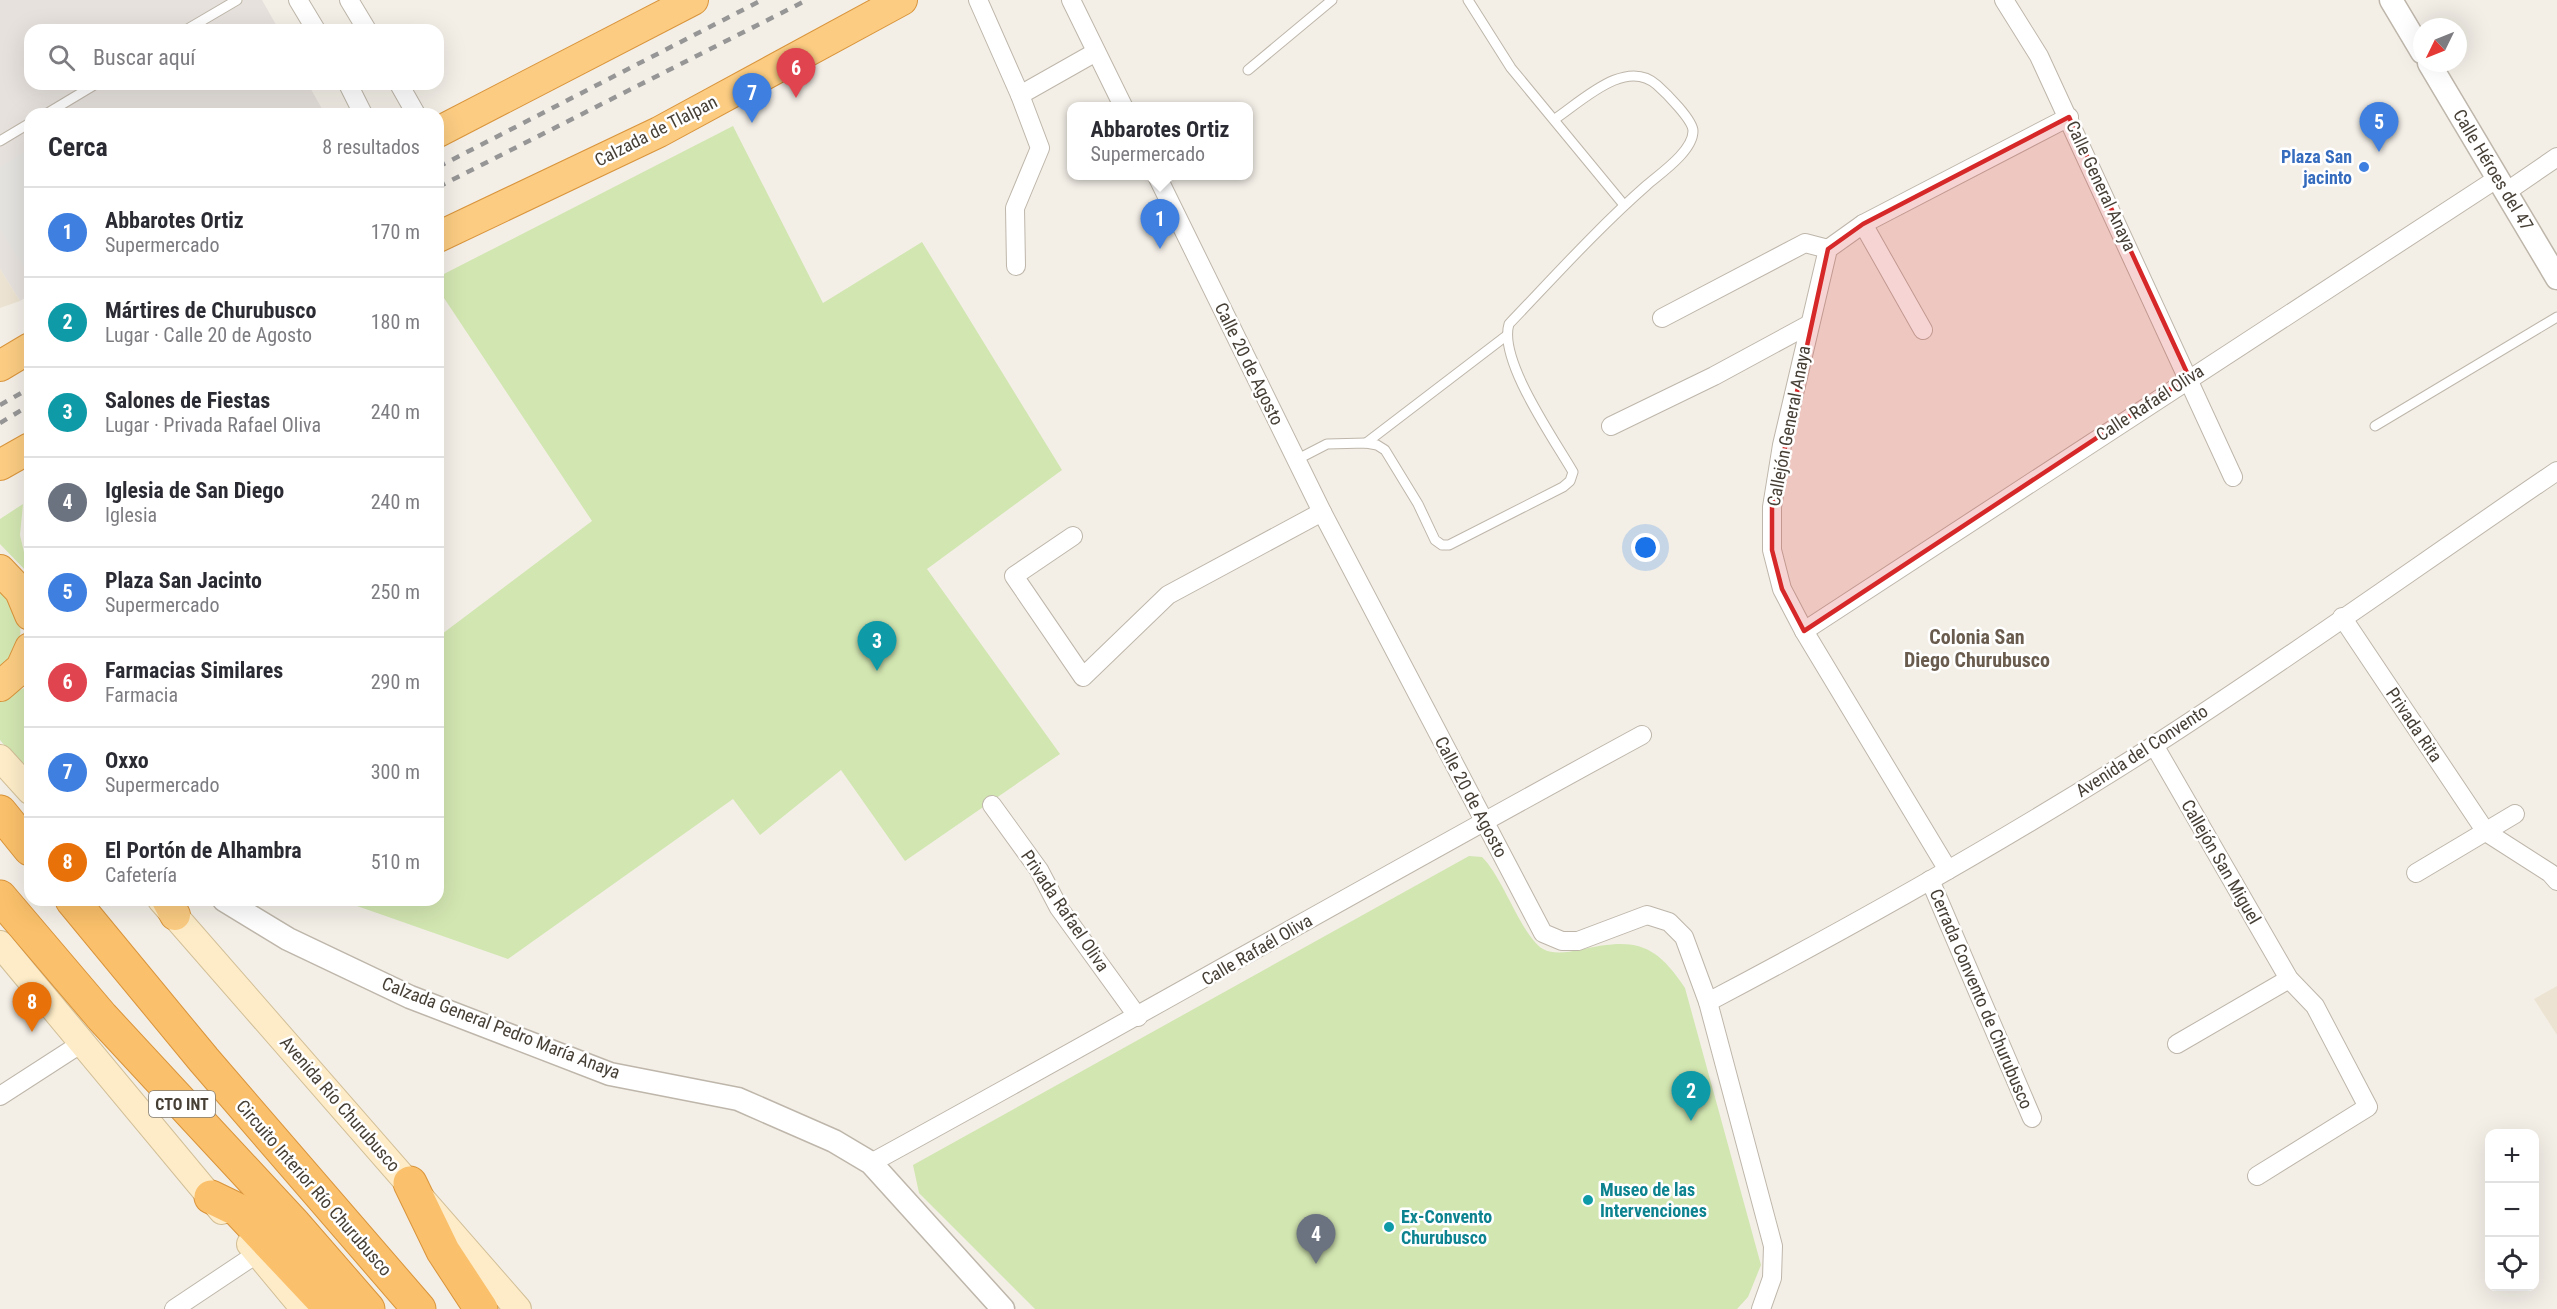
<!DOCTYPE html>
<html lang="es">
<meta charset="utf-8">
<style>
:root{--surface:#fff;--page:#f7f7f7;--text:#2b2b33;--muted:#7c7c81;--line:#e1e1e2;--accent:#b45309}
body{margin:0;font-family:"Roboto Condensed",sans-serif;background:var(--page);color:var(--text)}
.controls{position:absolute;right:18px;bottom:18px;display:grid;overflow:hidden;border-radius:12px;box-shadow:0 6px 24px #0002}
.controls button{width:54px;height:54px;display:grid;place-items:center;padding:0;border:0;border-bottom:2px solid var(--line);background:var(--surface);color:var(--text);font:30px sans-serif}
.compass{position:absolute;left:2413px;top:18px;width:54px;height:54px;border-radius:50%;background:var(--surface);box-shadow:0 6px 24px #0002;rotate:227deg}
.you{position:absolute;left:1646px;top:548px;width:21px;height:21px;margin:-15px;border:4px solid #fff;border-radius:50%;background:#1a73e8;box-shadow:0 0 0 9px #1a73e833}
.badge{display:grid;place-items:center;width:39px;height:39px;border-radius:50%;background:var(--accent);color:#fff;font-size:20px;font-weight:700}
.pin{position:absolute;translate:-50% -50px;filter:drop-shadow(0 2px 3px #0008)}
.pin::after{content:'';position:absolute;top:32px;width:21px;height:18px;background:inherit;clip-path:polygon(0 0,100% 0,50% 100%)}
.popup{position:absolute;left:1067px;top:102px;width:186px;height:78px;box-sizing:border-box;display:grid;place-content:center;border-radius:12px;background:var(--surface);filter:drop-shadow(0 2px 4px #0005);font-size:20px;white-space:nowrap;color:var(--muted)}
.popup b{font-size:22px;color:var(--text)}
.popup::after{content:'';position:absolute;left:50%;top:100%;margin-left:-12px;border:12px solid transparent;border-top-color:var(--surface)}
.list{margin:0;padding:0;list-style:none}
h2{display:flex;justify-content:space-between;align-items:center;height:78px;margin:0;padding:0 24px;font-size:26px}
h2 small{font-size:20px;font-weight:400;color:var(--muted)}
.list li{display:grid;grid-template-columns:39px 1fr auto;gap:18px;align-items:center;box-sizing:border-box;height:90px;padding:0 24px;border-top:2px solid var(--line)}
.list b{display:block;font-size:22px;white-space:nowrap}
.list p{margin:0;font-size:20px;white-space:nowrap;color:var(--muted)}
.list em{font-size:20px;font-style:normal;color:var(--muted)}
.icon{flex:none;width:33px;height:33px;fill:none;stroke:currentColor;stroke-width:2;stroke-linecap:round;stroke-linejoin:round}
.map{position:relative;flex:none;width:2557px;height:1309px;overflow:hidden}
.search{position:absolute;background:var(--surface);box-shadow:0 6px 24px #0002;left:24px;top:24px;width:420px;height:66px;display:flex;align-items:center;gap:15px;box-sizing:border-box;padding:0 21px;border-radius:18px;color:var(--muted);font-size:22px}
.panel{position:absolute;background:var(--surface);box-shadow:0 6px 24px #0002;left:24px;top:108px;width:420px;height:798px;border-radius:18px}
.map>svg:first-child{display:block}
.industrial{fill:#e6e1dc}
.education{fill:#ece3d2}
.green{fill:#d2e6b1}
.parking{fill:#e4e2df}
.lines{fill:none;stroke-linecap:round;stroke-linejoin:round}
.service-casing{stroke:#beb6aa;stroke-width:11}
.minor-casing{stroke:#beb6aa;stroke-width:20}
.tertiary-casing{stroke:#beb6aa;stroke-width:25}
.secondary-casing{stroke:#d2bf98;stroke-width:28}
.trunk-casing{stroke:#d9943b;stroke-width:32}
.motorway-casing{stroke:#d9943b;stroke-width:35}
.service{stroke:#fff;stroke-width:9}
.minor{stroke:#fff;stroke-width:18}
.tertiary{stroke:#fff;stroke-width:22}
.secondary{stroke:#fdecc7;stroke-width:26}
.trunk{stroke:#fbcc82;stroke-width:30}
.motorway{stroke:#fac06b;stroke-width:33}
.rail{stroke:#969696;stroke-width:4.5;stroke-dasharray:8 8;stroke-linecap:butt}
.marked{fill:#d62828;fill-opacity:0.2;stroke:#d62828;stroke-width:4.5;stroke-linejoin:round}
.shop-dot{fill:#3f7fe0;stroke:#fff;stroke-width:2}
.culture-dot{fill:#0f9aa8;stroke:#fff;stroke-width:2}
.labels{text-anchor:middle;stroke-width:5;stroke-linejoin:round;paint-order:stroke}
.shield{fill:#fff;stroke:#7e7972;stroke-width:1.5}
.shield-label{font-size:16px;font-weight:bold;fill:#463f36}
.street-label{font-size:18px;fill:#463f36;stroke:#fff}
.shop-label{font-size:18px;font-weight:bold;fill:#366cbe;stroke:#fff;text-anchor:end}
.culture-label{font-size:18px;font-weight:bold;fill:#0d838f;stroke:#fff;text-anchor:start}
.neighbourhood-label{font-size:20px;font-weight:bold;fill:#695c4e;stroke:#fff}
</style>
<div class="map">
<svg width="2557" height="1309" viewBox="0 0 2557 1309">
<rect width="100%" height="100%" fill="#f3efe7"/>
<polygon class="industrial" points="0,0 262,0 279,30 30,30 30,84 308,84 325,114 30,114 30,295 20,301 0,269"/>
<g class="education">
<polygon points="0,269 20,301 0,308"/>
<polygon points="2557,986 2557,1035 2534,999"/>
</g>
<g class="green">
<polygon points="733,126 823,303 922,242 1062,470 927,569 1060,754 905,861 841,770 760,835 733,799 508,959 340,900 438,900 438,637 592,521 438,289 438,277"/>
<polygon points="23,504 20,535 29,574 0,544 0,519"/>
<path d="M0,585C21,618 33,638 0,668Z"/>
<polygon points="30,682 30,776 0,740 0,700 26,687"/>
<path d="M1469,856L1482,857C1503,877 1522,937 1543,949C1554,955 1568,952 1579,950C1633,938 1654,941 1685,988L1761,1265L1748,1297L1737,1309H1035L919,1193L913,1165Z"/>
</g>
<polygon class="parking" points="30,148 30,268 26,271 0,229 0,167"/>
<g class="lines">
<g class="service-casing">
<g id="service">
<polyline points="1468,0 1511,68 1624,205"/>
<polyline points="186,30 237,0"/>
<polyline points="1248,70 1332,0"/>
<polyline points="46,114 96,84"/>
<polyline points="0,141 30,123"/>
<polyline points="2375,426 2557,317"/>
<polyline points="1366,443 1506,336"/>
<path d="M1296,460L1327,444L1366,443L1377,445L1385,450L1418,504L1435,540L1442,545H1449L1563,487L1570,481L1573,472C1554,439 1498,360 1509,324C1554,277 1598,228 1647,185C1661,173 1693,151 1693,131C1693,120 1666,93 1657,85C1626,57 1582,101 1555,119"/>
</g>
</g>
<g class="minor-casing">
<g id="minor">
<polyline points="298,0 316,30"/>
<polyline points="349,0 367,30"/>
<polyline points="978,0 1020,95 1040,148 1015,208 1016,266"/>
<polyline points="1071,0 1123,106"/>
<polyline points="2004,0 2039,56 2233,477"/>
<polyline points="348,84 363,114"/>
<polyline points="399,84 416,114"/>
<polyline points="1020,95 1096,52"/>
<polyline points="1157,176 1322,512 1543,933 1562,941 1578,941 1647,915 1669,922 1684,937 1708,1002 1773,1246 1772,1278 1761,1309"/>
<polyline points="2506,192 2557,157"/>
<polyline points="1863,224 1923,330"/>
<polyline points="1662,318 1805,243 1828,249"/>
<polyline points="1611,426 1714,376 1810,324"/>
<polyline points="1073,536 1014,576 1083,677 1168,595 1322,512"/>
<polyline points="2342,617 2486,832 2550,873 2557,881"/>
<polyline points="1804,631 2498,178"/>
<polyline points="2154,745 2289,979 2315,1006 2368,1107 2257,1176"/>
<polyline points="992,805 1039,870 1059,908 1138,1017"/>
<polyline points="1948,870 1804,631 1782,589 1772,550 1772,507 1782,445 1828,249 1863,224 2069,117"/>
<polyline points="2416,873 2515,814"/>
<polyline points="1930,880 2032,1118"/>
<path d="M1708,1002C1860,922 2009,838 2153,746C2290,658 2423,562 2557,471"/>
<polyline points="2177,1044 2289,979"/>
<polyline points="0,1096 82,1043"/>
<path d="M871,1163C1129,1022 1384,875 1642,735"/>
<polyline points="174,1309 258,1253"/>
</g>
</g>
<g class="tertiary-casing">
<g id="tertiary">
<polyline points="2391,0 2422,52"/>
<polyline points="2429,63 2557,278"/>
<polyline points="224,900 288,939 410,997 610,1074 738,1099 834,1141 871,1163 1003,1309"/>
</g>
</g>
<g class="secondary-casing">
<g id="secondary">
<polyline points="0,758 30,791"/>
<polyline points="161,900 518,1309"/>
<polyline points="0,944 222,1211"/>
<polyline points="250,1244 304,1309"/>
</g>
</g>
<g class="trunk-casing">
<g id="trunk">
<polyline points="438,132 693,0"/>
<polyline points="438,237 659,132 902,0"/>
<polyline points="0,366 30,348"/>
<polyline points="0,465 30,448"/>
<polyline points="0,570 20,591 30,615"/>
<polyline points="0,686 21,668 30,648"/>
<polyline points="167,900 175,915"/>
</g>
</g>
<g class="motorway-casing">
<g id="motorway">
<polyline points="0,812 30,849"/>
<polyline points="0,897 102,1017 295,1225 368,1309"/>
<polyline points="72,900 204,1060 419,1309"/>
<polyline points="410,1183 443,1251 481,1309"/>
<polyline points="211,1197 238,1210 331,1309"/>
</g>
</g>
<use href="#service" class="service"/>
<use href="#minor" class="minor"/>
<use href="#tertiary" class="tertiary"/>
<use href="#secondary" class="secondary"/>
<use href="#trunk" class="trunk"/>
<use href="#motorway" class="motorway"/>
<g class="rail">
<polyline points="438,167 762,0"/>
<polyline points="438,187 807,0"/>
<polyline points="0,405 30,388"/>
<polyline points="0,423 30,405"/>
</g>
</g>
<path class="marked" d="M2069,117L2189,377L1804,631L1782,589L1772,550V507L1828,249L1863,224Z"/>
<circle class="shop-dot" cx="2364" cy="167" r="6"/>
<g class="culture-dot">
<circle cx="1588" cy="1200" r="6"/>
<circle cx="1389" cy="1227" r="6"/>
</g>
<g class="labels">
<rect class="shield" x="149" y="1091" width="66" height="26" rx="4.5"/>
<g class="shield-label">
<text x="182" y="1110">CTO INT</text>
</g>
<g class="street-label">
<text transform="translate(656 131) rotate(-27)" y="6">Calzada de Tlalpan</text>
<text transform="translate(2493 170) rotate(59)" y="6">Calle Héroes del 47</text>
<text transform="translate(2101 186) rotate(65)" y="6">Calle General Anaya</text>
<text transform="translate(1249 364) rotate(64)" y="6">Calle 20 de Agosto</text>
<text transform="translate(2150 403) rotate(-33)" y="6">Calle Rafaél Oliva</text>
<text transform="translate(1789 426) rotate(-79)" y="6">Callejón General Anaya</text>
<text transform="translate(2414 725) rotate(56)" y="6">Privada Rita</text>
<text transform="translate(2142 751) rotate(-33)" y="6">Avenida del Convento</text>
<text transform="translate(1471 797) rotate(62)" y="6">Calle 20 de Agosto</text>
<text transform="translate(2221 862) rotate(60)" y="6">Callejón San Miguel</text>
<text transform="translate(1065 911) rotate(56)" y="6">Privada Rafael Oliva</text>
<text transform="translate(1257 950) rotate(-30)" y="6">Calle Rafaél Oliva</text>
<text transform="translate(1981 999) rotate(67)" y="6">Cerrada Convento de Churubusco</text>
<text transform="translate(501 1028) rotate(21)" y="6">Calzada General Pedro María Anaya</text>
<text transform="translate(340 1104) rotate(49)" y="6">Avenida Río Churubusco</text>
<text transform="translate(314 1188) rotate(49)" y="6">Circuito Interior Río Churubusco</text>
</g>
<g class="shop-label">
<text x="2352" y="163">Plaza San<tspan x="2352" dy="21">jacinto</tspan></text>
</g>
<g class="culture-label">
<text x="1600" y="1196">Museo de las<tspan x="1600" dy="21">Intervenciones</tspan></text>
<text x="1401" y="1223">Ex-Convento<tspan x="1401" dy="21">Churubusco</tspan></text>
</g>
<g class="neighbourhood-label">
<text x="1977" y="644">Colonia San<tspan x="1977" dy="23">Diego Churubusco</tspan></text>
</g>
</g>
</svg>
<div class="controls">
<button>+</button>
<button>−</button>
<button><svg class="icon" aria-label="locate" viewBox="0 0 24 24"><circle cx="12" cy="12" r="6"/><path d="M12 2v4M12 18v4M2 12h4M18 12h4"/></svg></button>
</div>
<svg class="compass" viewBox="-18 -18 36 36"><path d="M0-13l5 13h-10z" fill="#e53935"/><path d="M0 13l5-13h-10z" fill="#7c7c81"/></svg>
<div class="you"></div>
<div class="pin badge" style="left:1160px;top:249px;background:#3f7fe0">1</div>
<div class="popup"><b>Abbarotes Ortiz</b>Supermercado</div>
<div class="pin badge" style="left:1691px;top:1121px;background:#0f9aa8">2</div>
<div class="pin badge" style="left:877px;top:671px;background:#0f9aa8">3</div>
<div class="pin badge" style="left:1316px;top:1264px;background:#6b7280">4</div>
<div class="pin badge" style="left:2379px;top:152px;background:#3f7fe0">5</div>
<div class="pin badge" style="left:796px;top:98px;background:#e0444e">6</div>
<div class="pin badge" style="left:752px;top:123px;background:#3f7fe0">7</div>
<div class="pin badge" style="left:32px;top:1032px;background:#e8710a">8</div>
<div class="search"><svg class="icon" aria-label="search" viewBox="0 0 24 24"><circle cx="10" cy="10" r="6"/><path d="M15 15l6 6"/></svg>Buscar aquí</div>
<section class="panel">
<h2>Cerca<small>8 resultados</small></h2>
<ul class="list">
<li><span class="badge" style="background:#3f7fe0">1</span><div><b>Abbarotes Ortiz</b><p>Supermercado</p></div><em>170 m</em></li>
<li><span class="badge" style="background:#0f9aa8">2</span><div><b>Mártires de Churubusco</b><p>Lugar · Calle 20 de Agosto</p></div><em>180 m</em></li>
<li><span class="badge" style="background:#0f9aa8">3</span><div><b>Salones de Fiestas</b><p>Lugar · Privada Rafael Oliva</p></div><em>240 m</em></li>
<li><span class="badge" style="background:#6b7280">4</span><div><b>Iglesia de San Diego</b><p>Iglesia</p></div><em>240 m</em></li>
<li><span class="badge" style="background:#3f7fe0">5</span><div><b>Plaza San Jacinto</b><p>Supermercado</p></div><em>250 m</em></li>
<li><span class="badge" style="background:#e0444e">6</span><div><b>Farmacias Similares</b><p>Farmacia</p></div><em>290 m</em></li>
<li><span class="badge" style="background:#3f7fe0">7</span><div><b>Oxxo</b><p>Supermercado</p></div><em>300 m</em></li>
<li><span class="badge" style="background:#e8710a">8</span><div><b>El Portón de Alhambra</b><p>Cafetería</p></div><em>510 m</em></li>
</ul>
</section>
</div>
